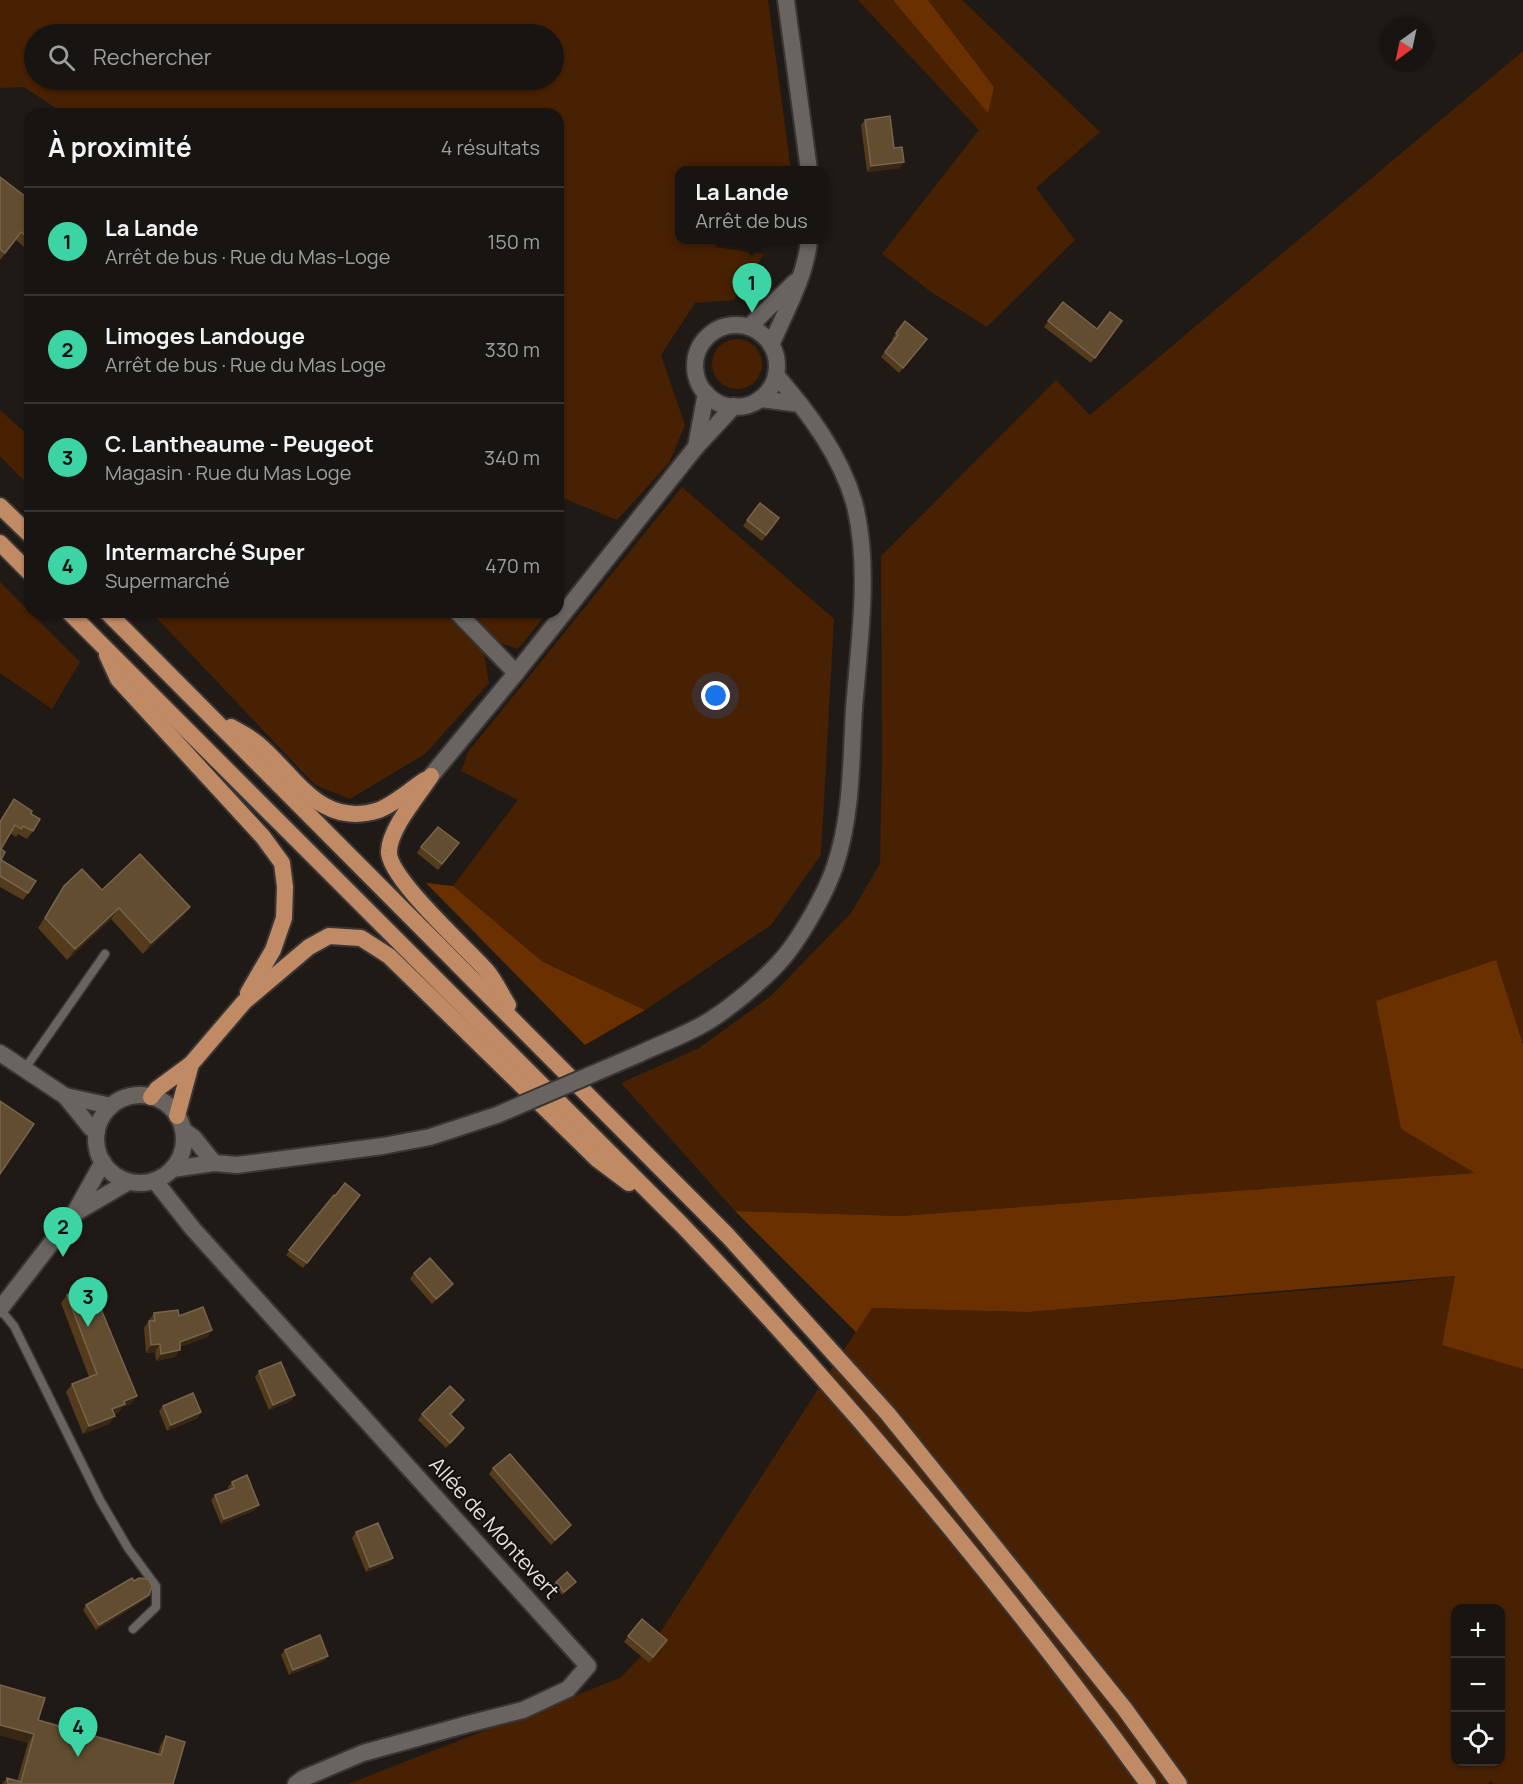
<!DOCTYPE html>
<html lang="fr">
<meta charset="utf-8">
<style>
:root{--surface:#181411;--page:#25211f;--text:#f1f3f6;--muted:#9f9e9f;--line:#363331;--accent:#3cd4a4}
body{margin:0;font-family:Manrope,sans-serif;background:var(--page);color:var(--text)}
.controls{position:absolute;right:18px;bottom:18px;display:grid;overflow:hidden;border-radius:12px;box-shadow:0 2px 4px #0004}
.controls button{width:54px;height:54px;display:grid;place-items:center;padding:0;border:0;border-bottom:2px solid var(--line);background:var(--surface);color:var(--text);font:30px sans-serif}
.compass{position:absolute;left:1379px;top:18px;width:54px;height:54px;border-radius:50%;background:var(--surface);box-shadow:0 2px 4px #0004;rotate:213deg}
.you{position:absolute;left:716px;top:696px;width:21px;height:21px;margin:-15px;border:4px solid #fff;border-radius:50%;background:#1a73e8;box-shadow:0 0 0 9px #1a73e833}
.badge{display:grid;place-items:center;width:39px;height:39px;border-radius:50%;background:var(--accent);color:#111;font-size:20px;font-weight:700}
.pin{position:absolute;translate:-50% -50px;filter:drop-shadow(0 2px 3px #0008)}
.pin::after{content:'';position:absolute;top:32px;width:21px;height:18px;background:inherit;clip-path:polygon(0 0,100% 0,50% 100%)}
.popup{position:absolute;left:675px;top:166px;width:153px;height:78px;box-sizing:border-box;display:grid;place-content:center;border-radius:12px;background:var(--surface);filter:drop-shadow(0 2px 4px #0005);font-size:20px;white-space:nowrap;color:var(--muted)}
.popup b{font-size:22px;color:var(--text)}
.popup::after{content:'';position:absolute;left:50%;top:100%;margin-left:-12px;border:12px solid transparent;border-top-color:var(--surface)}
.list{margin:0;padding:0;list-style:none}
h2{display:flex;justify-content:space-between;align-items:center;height:78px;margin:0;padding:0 24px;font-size:26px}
h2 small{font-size:20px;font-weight:400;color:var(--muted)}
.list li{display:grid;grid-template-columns:39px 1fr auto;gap:18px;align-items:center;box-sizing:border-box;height:108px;padding:0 24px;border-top:2px solid var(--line)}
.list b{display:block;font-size:22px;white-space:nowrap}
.list p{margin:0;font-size:20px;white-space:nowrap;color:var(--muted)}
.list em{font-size:20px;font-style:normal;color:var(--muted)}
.icon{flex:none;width:33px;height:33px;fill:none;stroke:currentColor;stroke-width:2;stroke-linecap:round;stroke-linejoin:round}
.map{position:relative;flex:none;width:1523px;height:1784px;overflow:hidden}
.search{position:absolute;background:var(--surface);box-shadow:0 2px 4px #0004;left:24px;top:24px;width:540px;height:66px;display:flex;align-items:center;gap:15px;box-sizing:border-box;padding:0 21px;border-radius:33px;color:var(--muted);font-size:22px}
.panel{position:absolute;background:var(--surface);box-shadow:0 2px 4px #0004;left:24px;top:108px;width:540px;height:510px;border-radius:18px}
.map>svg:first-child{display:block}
.green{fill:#482002;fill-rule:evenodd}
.forest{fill:#6a3000}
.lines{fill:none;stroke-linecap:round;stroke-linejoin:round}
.service-casing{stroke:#393534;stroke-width:11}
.minor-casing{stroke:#393534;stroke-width:20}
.secondary-casing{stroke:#393534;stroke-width:20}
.trunk-casing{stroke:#393534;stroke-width:20}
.service{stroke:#6a6460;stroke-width:8}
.minor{stroke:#6a6460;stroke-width:16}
.secondary{stroke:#6a6460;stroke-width:16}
.trunk{stroke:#c08a65;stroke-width:16}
.secondary-bridge-casing{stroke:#393534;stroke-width:20;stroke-linecap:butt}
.secondary-bridge{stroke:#6a6460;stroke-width:16}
.wall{fill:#533b1c}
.shaded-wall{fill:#382712}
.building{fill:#624d31;stroke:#76644c;stroke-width:1.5}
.labels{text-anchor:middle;stroke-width:4.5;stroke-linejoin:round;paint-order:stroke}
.street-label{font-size:21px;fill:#e3dfdd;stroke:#16110e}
</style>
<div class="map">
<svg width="1523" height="1784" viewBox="0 0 1523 1784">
<rect width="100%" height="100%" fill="#201a17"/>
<g class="green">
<path d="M0,0H768L791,170H680V240H715L716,247L764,254L734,300L695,303L661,355L685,425L669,463L617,520L558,496V114H65L24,87L0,88ZM554,34V80H34V34Z"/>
<polygon points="858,0 893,0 994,87 928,0 962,0 1100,132 1036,188 1075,240 987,327 931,292 882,254 979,130"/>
<polygon points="1523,51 1523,1044 1496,960 1477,1173 900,1216 735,1211 621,1083 699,1048 771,996 851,913 880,864 882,756 881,556 1056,380 1090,415"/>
<circle cx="737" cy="364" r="25"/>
<polygon points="0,410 30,437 30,487 0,456"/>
<polygon points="682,487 834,619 821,855 771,925 645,1010 543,962 453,886 518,800 461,771 468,752"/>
<polygon points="0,582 80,662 52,709 0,673"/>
<polygon points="151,612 442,612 484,653 489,683 425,754 350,799 315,785"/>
<polygon points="471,612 548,612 518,649 500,643"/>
<path d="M1456,1276L1442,1345L1523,1369V1784H1493L1491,1781L1487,1784H348L620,1678L652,1645L871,1308L1029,1312L1385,1284ZM1456,1608H1500V1762H1456Z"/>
</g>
<g class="forest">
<polygon points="893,0 928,0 994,87 988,113"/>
<polygon points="426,883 453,886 543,962 645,1010 585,1045"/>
<polygon points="1496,960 1523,1044 1523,1369 1442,1345 1455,1276 1029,1312 872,1308 856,1332 735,1211 900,1216 1475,1173 1401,1129 1376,1001"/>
</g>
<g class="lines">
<g class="service-casing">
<g id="service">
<polyline points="24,1070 105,954"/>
<polyline points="0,1309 14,1326 100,1500 128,1548 156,1586 156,1607 133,1629"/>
</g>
</g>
<g class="minor-casing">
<g id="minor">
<polyline points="457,612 516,673"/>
<polyline points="0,1053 65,1096 91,1128 97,1131"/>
<polyline points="65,1096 111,1106"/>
<polyline points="155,1181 193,1229 588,1666 568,1689 523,1710 468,1724 363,1753 304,1778 296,1784"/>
</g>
</g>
<g class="secondary-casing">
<g id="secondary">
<polyline points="786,0 809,170"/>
<circle cx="736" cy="366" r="41"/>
<polyline points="749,327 795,282"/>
<path d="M771,345C785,312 806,276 809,240"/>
<polyline points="760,399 800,404"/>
<polyline points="696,447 706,393"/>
<polyline points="431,776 516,673 696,447 734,406"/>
<path d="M639,1054C662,1043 691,1033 712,1019C735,1004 767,977 784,957C802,935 826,893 835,866C852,816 851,761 854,709C859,643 871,566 854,502C840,454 808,412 776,375"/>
<circle cx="140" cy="1139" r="44"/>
<polyline points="183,1130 194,1138 214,1163"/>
<polyline points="172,1169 214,1163 237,1165 383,1146 430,1137 497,1115"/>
<polyline points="75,1213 128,1182"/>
<polyline points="0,1309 74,1214 103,1162"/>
</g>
</g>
<g class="trunk-casing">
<g id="trunk">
<polyline points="0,506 30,535"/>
<polyline points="0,543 30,573"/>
<path d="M69,612L681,1224C849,1400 1005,1587 1148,1784"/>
<polyline points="107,612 728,1236 888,1414 1124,1708 1179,1784"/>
<polyline points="107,655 118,679 263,837 282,863 285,887 284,918 273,950 248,993"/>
<path d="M231,727C240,732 250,737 258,744C296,776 320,829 379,810C395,804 411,789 425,780"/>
<path d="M431,776C418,796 390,828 389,851C387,877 467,948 486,970C495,980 501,994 508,1005"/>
<polyline points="151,1097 157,1089 191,1064 244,1002 309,947 329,936 361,938 389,956 597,1159 629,1183"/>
<polyline points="177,1116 191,1064"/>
</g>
</g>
<use href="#service" class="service"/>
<use href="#minor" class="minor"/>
<use href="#secondary" class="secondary"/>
<use href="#trunk" class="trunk"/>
<g class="secondary-bridge-casing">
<polyline id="secondary-bridge" points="497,1115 639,1054"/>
</g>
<use href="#secondary-bridge" class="secondary-bridge"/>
</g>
<g class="wall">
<polygon points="865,120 894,148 900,168 867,172 861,125"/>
<polygon points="0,177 30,200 30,252 16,240 0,260"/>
<polygon points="1063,302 1097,329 1122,321 1091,363 1044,327"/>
<polygon points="896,333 927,339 899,373 881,357 894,341 892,339"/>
<polygon points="760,503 775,524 762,541 743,526"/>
<polygon points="14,799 31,814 33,831 27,839 18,834 16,837 10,833 1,849 1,860 28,893 23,900 0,887 0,821"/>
<polygon points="459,843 438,870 417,853 421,847"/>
<polygon points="64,886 102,890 190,907 182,917 143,954 111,919 67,960 38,928"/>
<polygon points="360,1195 303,1268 286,1255 335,1196"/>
<polygon points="414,1273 449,1290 432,1304 410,1279"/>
<polygon points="67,1295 131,1404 122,1407 119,1412 114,1414 109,1424 83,1434 66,1392 72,1384 89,1377 61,1303"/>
<polygon points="154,1313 179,1316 212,1330 207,1337 180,1347 175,1357 156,1361 155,1352 146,1353 144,1328"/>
<polygon points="259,1371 295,1395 291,1401 269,1410 255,1377"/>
<polygon points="464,1400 460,1406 451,1415 464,1428 460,1434 446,1448 418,1420 422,1414"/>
<polygon points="163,1406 198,1418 167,1431 159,1411"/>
<polygon points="493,1468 567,1531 551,1545 489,1474"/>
<polygon points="232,1482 255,1510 221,1524 211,1500 215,1495 229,1490 228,1487"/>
<polygon points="356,1532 389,1563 366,1572 352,1538"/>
<polygon points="556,1582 576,1582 562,1595 554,1584"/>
<polygon points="146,1599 96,1630 83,1610 86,1605"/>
<polygon points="628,1636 663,1645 649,1663 624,1642"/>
<polygon points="285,1650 324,1661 289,1675 281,1655"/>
<polygon points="0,1685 38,1720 158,1754 160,1746 166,1736 173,1784 2,1784 7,1778 17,1781 28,1743 0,1735"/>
</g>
<g class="shaded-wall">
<polygon points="904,162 900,168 867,172 871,166"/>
<polygon points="190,907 182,917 143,954 151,943"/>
<polygon points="119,908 111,919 67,960 75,949"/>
<polygon points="453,1284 449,1290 432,1304 436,1299"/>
<polygon points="212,1330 207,1337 175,1349 180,1342"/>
<polygon points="160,1344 155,1352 146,1353 151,1345"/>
<polygon points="180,1350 175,1357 156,1361 161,1354"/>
<polygon points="295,1395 291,1401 269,1410 273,1405"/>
<polygon points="137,1396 131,1404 122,1407 119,1412 106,1417 112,1409 124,1401"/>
<polygon points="201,1412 198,1418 167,1431 171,1425"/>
<polygon points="115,1416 109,1424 83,1434 89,1426"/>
<polygon points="464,1428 460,1434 446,1448 450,1443"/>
<polygon points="259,1505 255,1510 221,1524 224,1519"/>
<polygon points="571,1525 567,1531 551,1545 555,1540"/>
<polygon points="393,1558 389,1563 366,1572 370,1567"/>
<polygon points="149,1595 146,1599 96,1630 99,1625"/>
<polygon points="328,1656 324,1661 289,1675 293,1670"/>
<polygon points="0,1725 34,1734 28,1743 0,1735"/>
</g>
<g class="building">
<polygon points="890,116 894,148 902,147 904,162 871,166 865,120"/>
<polygon points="0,177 30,200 30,239 21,232 5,253 0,249"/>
<polygon points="1063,302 1097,329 1110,312 1122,321 1095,358 1048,321"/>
<polygon points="905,321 927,339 903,368 885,352 898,335 896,333"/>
<polygon points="760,503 779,518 766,535 747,520"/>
<polygon points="14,799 32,811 31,814 40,819 33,831 23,826 21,829 15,825 1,849 5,852 1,860 36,881 28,893 0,876 0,822"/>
<polygon points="438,827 459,843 442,864 421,847"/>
<polygon points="140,854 190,907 151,943 119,908 75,949 45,918 64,886 82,869 102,890"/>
<polygon points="0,1101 34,1124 0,1174"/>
<polygon points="345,1183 360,1195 307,1263 289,1250 334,1195 335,1196"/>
<polygon points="430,1258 453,1284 436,1299 414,1273"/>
<polygon points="91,1285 137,1396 124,1401 125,1404 112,1409 115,1416 89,1426 72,1384 97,1374 67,1295"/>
<polygon points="203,1307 212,1330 180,1342 180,1350 161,1354 160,1344 151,1345 149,1321 155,1321 154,1313 178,1310 179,1316"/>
<polygon points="281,1362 295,1395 273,1405 259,1371"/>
<polygon points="450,1386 464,1400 450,1414 464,1428 450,1443 422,1414"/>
<polygon points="193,1393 201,1412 171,1425 163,1406"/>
<polygon points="510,1454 571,1525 555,1540 493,1468"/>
<polygon points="247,1475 259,1505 224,1519 215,1495 234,1488 232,1482"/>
<polygon points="378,1523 393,1558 370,1567 356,1532"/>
<polygon points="567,1572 576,1582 564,1592 556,1582"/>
<polygon points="132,1578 134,1581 139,1578 148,1579 152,1586 149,1595 99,1625 86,1605"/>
<polygon points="642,1619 667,1640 653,1657 628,1636"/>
<polygon points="320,1635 328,1656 293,1670 285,1650"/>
<polygon points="0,1685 45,1698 38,1720 161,1755 166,1736 185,1742 173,1784 8,1784 7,1778 21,1782 34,1734 0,1725"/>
</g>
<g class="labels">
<g class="street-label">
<text transform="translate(494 1528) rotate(48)" y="7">Allée de Montevert</text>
</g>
</g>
</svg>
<div class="controls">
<button>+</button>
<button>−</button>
<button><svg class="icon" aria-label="locate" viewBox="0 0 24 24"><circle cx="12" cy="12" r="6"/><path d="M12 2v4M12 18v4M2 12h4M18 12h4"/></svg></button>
</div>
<svg class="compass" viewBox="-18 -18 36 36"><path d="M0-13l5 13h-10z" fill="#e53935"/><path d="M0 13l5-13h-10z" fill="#9f9e9f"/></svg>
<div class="you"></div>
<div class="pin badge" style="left:752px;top:313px">1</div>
<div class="popup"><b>La Lande</b>Arrêt de bus</div>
<div class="pin badge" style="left:63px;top:1257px">2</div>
<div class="pin badge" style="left:88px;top:1327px">3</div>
<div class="pin badge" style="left:78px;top:1757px">4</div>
<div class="search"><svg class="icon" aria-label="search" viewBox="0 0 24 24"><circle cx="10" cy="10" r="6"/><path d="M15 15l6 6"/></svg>Rechercher</div>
<section class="panel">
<h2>À proximité<small>4 résultats</small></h2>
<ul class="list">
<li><span class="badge">1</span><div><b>La Lande</b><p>Arrêt de bus · Rue du Mas-Loge</p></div><em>150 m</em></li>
<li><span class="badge">2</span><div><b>Limoges Landouge</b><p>Arrêt de bus · Rue du Mas Loge</p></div><em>330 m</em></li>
<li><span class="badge">3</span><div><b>C. Lantheaume - Peugeot</b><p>Magasin · Rue du Mas Loge</p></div><em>340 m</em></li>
<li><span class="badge">4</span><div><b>Intermarché Super</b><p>Supermarché</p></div><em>470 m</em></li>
</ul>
</section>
</div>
